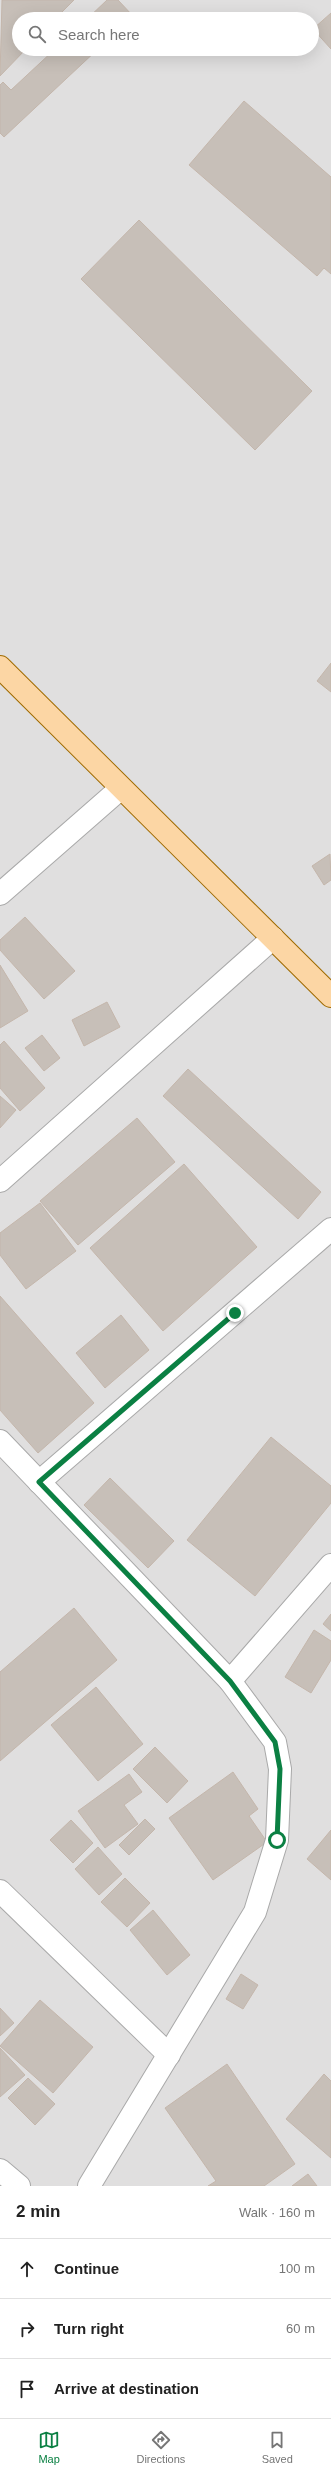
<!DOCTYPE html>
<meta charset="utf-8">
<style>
:root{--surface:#fff;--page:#f2f2f2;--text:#222;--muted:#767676;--line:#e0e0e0;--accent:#0b8043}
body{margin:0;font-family:Helvetica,sans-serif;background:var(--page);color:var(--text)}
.stop{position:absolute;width:12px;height:12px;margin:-9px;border:3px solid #0b8043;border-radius:50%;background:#fff}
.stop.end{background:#0b8043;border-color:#fff;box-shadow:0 1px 4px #0008}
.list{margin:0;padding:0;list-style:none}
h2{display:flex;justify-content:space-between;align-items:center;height:52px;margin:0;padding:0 16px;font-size:17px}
h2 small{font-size:13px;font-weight:400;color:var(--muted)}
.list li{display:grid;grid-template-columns:26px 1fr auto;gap:12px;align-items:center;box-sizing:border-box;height:60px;padding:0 16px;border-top:1px solid var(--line)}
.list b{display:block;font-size:15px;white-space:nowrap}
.list em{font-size:13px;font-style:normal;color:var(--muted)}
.icon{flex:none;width:22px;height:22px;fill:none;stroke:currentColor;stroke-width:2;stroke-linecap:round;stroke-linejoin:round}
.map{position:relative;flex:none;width:331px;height:2186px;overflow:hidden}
.search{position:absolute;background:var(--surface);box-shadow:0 4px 16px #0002;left:12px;right:12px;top:12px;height:44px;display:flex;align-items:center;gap:10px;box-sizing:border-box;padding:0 14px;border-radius:22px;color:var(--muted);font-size:15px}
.sheet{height:232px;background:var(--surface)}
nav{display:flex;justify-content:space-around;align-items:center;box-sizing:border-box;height:56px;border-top:1px solid var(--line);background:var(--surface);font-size:11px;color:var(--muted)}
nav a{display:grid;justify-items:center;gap:2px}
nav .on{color:var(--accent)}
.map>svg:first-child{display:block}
.residential{fill:#e0dfdf;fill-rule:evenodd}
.building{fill:#c7bfb8;stroke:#c4b6ab}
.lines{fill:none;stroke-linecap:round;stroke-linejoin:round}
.minor-casing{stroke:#a9a9a9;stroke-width:24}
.major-casing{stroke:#a06b00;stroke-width:24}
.minor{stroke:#fff;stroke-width:22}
.major{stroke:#fcd6a4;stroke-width:22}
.route{stroke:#0b8043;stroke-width:5}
</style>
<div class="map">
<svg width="331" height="2186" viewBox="0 0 331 2186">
<rect width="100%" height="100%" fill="#f2efe9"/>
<path class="residential" d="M0,0H331V2186H0ZM19,19H312V49H19Z"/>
<g class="building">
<polygon points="2,0 74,0 55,19 19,19 19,49 26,49 0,76"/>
<polygon points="107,0 118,0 133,16 130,19 87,19"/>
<polygon points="331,13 331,49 313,29"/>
<polygon points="55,49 98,49 4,137 0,133 0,85 3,82 11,90"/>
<polygon points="244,101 331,177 331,274 324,268 317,276 189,165"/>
<polygon points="139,220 312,391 255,450 81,279"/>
<polygon points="331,663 331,692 317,681"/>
<polygon points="330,854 331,880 324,885 312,866"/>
<polygon points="25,917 75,971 44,999 0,950 0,940"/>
<polygon points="0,965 28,1011 0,1028"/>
<polygon points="107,1002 120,1027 84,1046 72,1020"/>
<polygon points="42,1035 60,1058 44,1071 25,1048"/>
<polygon points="4,1041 45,1088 20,1111 0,1088 0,1045"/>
<polygon points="188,1069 321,1192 298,1219 163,1096"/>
<polygon points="0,1096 16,1110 0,1128"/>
<polygon points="137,1118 175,1162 78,1245 40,1201"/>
<polygon points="184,1164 257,1247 163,1331 90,1248"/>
<polygon points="40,1203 76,1251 26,1289 0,1255 0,1233"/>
<polygon points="0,1296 94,1403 38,1453 0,1410"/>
<polygon points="121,1315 149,1350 105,1388 76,1353"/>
<polygon points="271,1437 331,1486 331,1503 255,1596 187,1540"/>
<polygon points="110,1478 174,1541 148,1568 84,1505"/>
<polygon points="74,1608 117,1660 0,1761 0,1672"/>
<polygon points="331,1614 331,1631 323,1624"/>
<polygon points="314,1630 331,1641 331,1660 311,1693 285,1677"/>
<polygon points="96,1687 143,1744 98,1781 51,1725"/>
<polygon points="155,1747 188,1781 167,1803 133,1769"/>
<polygon points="233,1772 258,1809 249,1816 267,1842 213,1880 169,1818"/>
<polygon points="129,1774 142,1792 124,1805 138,1824 105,1848 78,1811"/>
<polygon points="145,1819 155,1829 129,1855 119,1845"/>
<polygon points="71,1820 93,1843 73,1863 50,1840"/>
<polygon points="331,1830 331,1880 307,1859"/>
<polygon points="98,1847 122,1874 99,1895 75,1869"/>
<polygon points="125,1878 150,1903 127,1927 101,1902"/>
<polygon points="153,1910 190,1955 167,1975 130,1930"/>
<polygon points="241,1974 258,1985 243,2009 226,1999"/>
<polygon points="40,2000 93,2047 53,2093 0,2046"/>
<polygon points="0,2008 14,2023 0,2036"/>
<polygon points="0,2048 25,2075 0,2097"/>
<polygon points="227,2064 295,2164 264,2186 208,2186 216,2181 165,2108"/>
<polygon points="324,2074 331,2081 331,2158 286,2119"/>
<polygon points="28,2078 55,2104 35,2125 8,2098"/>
<polygon points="308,2174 317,2186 292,2186"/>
</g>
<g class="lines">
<g class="minor-casing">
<g id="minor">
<polyline points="0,894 120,789"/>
<polyline points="0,1181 273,938"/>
<polyline points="0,1441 230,1681 331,1565"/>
<polyline points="39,1482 331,1229"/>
<polyline points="0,1891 169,2055"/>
<polyline points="0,2170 19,2186"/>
<polyline points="89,2186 255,1912 277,1840 280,1769 275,1742 230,1681"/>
</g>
</g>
<g class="major-casing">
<polyline id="major" points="0,667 331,996"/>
</g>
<use href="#minor" class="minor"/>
<use href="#major" class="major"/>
</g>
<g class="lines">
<polyline class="route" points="235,1313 39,1482 230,1681 275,1742 280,1769 277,1840"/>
</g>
</svg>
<div class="stop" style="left:277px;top:1840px"></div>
<div class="stop end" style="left:235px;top:1313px"></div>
<div class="search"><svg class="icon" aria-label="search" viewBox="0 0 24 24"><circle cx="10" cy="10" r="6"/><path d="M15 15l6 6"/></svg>Search here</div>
</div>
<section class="sheet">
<h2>2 min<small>Walk · 160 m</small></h2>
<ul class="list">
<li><svg class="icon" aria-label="ahead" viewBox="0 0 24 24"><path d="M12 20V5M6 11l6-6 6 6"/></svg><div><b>Continue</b></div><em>100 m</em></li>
<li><svg class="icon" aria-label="right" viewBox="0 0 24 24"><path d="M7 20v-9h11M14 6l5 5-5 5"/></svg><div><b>Turn right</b></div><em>60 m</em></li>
<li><svg class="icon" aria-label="arrive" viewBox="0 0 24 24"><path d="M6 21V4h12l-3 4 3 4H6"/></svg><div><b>Arrive at destination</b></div></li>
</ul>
</section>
<nav>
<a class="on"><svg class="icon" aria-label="map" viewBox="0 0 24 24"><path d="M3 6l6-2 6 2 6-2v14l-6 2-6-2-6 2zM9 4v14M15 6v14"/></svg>Map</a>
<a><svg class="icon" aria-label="directions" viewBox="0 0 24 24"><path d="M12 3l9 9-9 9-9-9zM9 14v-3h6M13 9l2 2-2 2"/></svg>Directions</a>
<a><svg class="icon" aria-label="saved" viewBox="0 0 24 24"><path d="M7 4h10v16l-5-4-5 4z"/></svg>Saved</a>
</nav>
